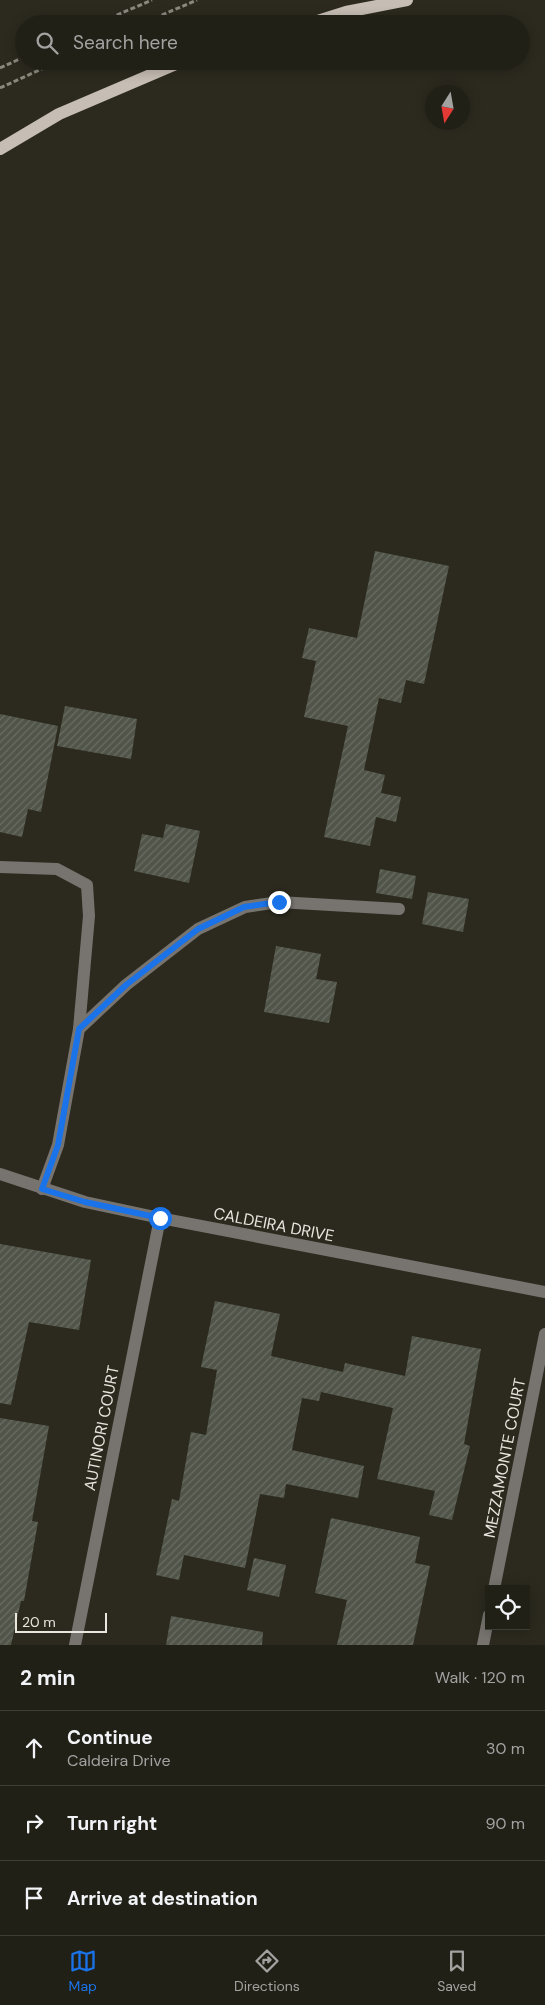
<!DOCTYPE html>
<meta charset="utf-8">
<style>
:root{--surface:#212017;--page:#292820;--text:#f1f3f6;--muted:#a2a3a1;--line:#3e3e36;--accent:#1a73e8}
body{margin:0;font-family:"DM Sans",sans-serif;background:var(--page);color:var(--text)}
.controls{position:absolute;right:15px;bottom:15px;display:grid;overflow:hidden;border-radius:0px;box-shadow:0 2px 12px #0003}
.controls button{width:45px;height:45px;display:grid;place-items:center;padding:0;border:0;border-bottom:1px solid var(--line);background:var(--surface);color:var(--text);font:25px sans-serif}
.compass{position:absolute;left:425px;top:85px;width:45px;height:45px;border-radius:50%;background:var(--surface);box-shadow:0 2px 12px #0003;rotate:191deg}
.scale{position:absolute;left:15px;bottom:12px;width:92px;box-sizing:border-box;padding-left:5px;border:2px solid #e8e6df;border-top:0;font-size:14px;line-height:18px;white-space:nowrap;color:#e8e6df;-webkit-text-stroke:4px #2c2a1f;paint-order:stroke}
.stop{position:absolute;width:15px;height:15px;margin:-11px;border:4px solid #1a73e8;border-radius:50%;background:#fff}
.stop.end{background:#1a73e8;border-color:#fff;box-shadow:0 1px 5px #0008}
.list{margin:0;padding:0;list-style:none}
h2{display:flex;justify-content:space-between;align-items:center;height:65px;margin:0;padding:0 20px;font-size:21px}
h2 small{font-size:16px;font-weight:400;color:var(--muted)}
.list li{display:grid;grid-template-columns:32px 1fr auto;gap:15px;align-items:center;box-sizing:border-box;height:75px;padding:0 20px;border-top:1px solid var(--line)}
.list b{display:block;font-size:19px;white-space:nowrap}
.list p{margin:0;font-size:16px;white-space:nowrap;color:var(--muted)}
.list em{font-size:16px;font-style:normal;color:var(--muted)}
.icon{flex:none;width:28px;height:28px;fill:none;stroke:currentColor;stroke-width:2;stroke-linecap:round;stroke-linejoin:round}
.map{position:relative;flex:none;width:545px;height:1645px;overflow:hidden}
.search{position:absolute;background:var(--surface);box-shadow:0 2px 12px #0003;left:15px;right:15px;top:15px;height:55px;display:flex;align-items:center;gap:12px;box-sizing:border-box;padding:0 18px;border-radius:28px;color:var(--muted);font-size:19px}
.sheet{height:290px;background:var(--surface)}
nav{display:flex;justify-content:space-around;align-items:center;box-sizing:border-box;height:70px;border-top:1px solid var(--line);background:var(--surface);font-size:14px;color:var(--muted)}
nav a{display:grid;justify-items:center;gap:2px}
nav .on{color:var(--accent)}
.map>svg:first-child{display:block}
.building{fill:url(#building-hatch)}
.lines{fill:none;stroke-linecap:round;stroke-linejoin:round}
.path{stroke:#8a887f;stroke-width:3;stroke-dasharray:5 2.5;stroke-linecap:butt}
.minor{stroke:#77736f;stroke-width:12}
.major{stroke:#c6bdb4;stroke-width:12}
.route{stroke:#1a73e8;stroke-width:6}
.labels{text-anchor:middle;stroke-width:4;stroke-linejoin:round;paint-order:stroke}
.street-label{font-size:16px;fill:#e8e6df;stroke:#2c2a1f}
</style>
<div class="map">
<svg width="545" height="1645" viewBox="0 0 545 1645">
<defs>
<pattern id="building-hatch" width="6" height="6" patternUnits="userSpaceOnUse" patternTransform="scale(1.25)"><rect width="6" height="6" fill="#515549"/><path d="M-1 1l2-2M0 6l6-6M5 7l2-2" fill="none" stroke="#6a6d63"/></pattern>
</defs>
<rect width="100%" height="100%" fill="#2c2a1f"/>
<g class="building">
<polygon points="375,551 449,566 424,684 406,680 401,703 379,698 364,770 385,775 381,793 401,797 396,822 376,817 370,846 324,837 348,726 304,717 316,661 302,658 309,628 357,638"/>
<polygon points="65,706 137,719 131,759 57,746"/>
<polygon points="0,714 58,726 41,812 28,809 22,837 0,832"/>
<polygon points="166,824 200,831 189,883 134,871 142,834 163,838"/>
<polygon points="380,869 416,876 412,899 376,893"/>
<polygon points="428,892 469,899 463,932 422,924"/>
<polygon points="276,946 321,954 316,979 337,982 329,1023 264,1012"/>
<polygon points="0,1244 91,1260 79,1330 29,1322 11,1405 0,1403"/>
<polygon points="215,1301 280,1314 271,1356 343,1372 345,1363 405,1376 412,1336 481,1349 464,1444 470,1446 452,1520 429,1515 435,1491 377,1479 393,1408 321,1392 319,1401 302,1398 292,1450 364,1466 358,1498 286,1484 284,1498 260,1494 245,1568 184,1555 179,1580 156,1575 172,1499 179,1501 191,1432 206,1435 217,1370 201,1367"/>
<polygon points="0,1418 49,1426 32,1521 38,1522 24,1601 21,1601 11,1645 0,1645"/>
<polygon points="331,1518 420,1537 415,1563 430,1566 413,1645 337,1645 347,1600 315,1593"/>
<polygon points="254,1558 286,1565 279,1597 247,1590"/>
<polygon points="171,1616 263,1632 262,1645 166,1645"/>
</g>
<g class="lines">
<g class="path">
<polyline points="96,24 152,0"/>
<polyline points="141,24 197,0"/>
<polyline points="0,68 24,57"/>
<polyline points="0,88 59,61"/>
</g>
<g class="minor">
<polyline points="0,867 57,869 87,885 89,916 79,1029"/>
<polyline points="0,1174 85,1202 160,1218 545,1292"/>
<polyline points="42,1189 58,1145 79,1029 126,985 198,929 245,907 279,902 399,909"/>
<polyline points="494,1589 545,1334"/>
<polyline points="75,1645 160,1218"/>
<polyline points="483,1645 489,1615"/>
</g>
<g class="major">
<polyline points="308,24 346,12 407,0"/>
<polyline points="0,149 59,114 183,61"/>
</g>
</g>
<g class="lines">
<polyline class="route" points="160,1218 85,1202 42,1189 58,1145 79,1029 126,985 198,929 244,907 279,902"/>
</g>
<g class="labels">
<g class="street-label">
<text transform="translate(274 1224) rotate(11)" y="6">CALDEIRA DRIVE</text>
<text transform="translate(101 1428) rotate(-79)" y="6">AUTINORI COURT</text>
<text transform="translate(504 1458) rotate(-79)" y="6">MEZZAMONTE COURT</text>
</g>
</g>
</svg>
<div class="controls">
<button><svg class="icon" aria-label="locate" viewBox="0 0 24 24"><circle cx="12" cy="12" r="6"/><path d="M12 2v4M12 18v4M2 12h4M18 12h4"/></svg></button>
</div>
<svg class="compass" viewBox="-18 -18 36 36"><path d="M0-13l5 13h-10z" fill="#e53935"/><path d="M0 13l5-13h-10z" fill="#a2a3a1"/></svg>
<div class="scale">20 m</div>
<div class="stop" style="left:160px;top:1218px"></div>
<div class="stop end" style="left:279px;top:902px"></div>
<div class="search"><svg class="icon" aria-label="search" viewBox="0 0 24 24"><circle cx="10" cy="10" r="6"/><path d="M15 15l6 6"/></svg>Search here</div>
</div>
<section class="sheet">
<h2>2 min<small>Walk · 120 m</small></h2>
<ul class="list">
<li><svg class="icon" aria-label="ahead" viewBox="0 0 24 24"><path d="M12 20V5M6 11l6-6 6 6"/></svg><div><b>Continue</b><p>Caldeira Drive</p></div><em>30 m</em></li>
<li><svg class="icon" aria-label="right" viewBox="0 0 24 24"><path d="M7 20v-9h11M14 6l5 5-5 5"/></svg><div><b>Turn right</b></div><em>90 m</em></li>
<li><svg class="icon" aria-label="arrive" viewBox="0 0 24 24"><path d="M6 21V4h12l-3 4 3 4H6"/></svg><div><b>Arrive at destination</b></div></li>
</ul>
</section>
<nav>
<a class="on"><svg class="icon" aria-label="map" viewBox="0 0 24 24"><path d="M3 6l6-2 6 2 6-2v14l-6 2-6-2-6 2zM9 4v14M15 6v14"/></svg>Map</a>
<a><svg class="icon" aria-label="directions" viewBox="0 0 24 24"><path d="M12 3l9 9-9 9-9-9zM9 14v-3h6M13 9l2 2-2 2"/></svg>Directions</a>
<a><svg class="icon" aria-label="saved" viewBox="0 0 24 24"><path d="M7 4h10v16l-5-4-5 4z"/></svg>Saved</a>
</nav>
